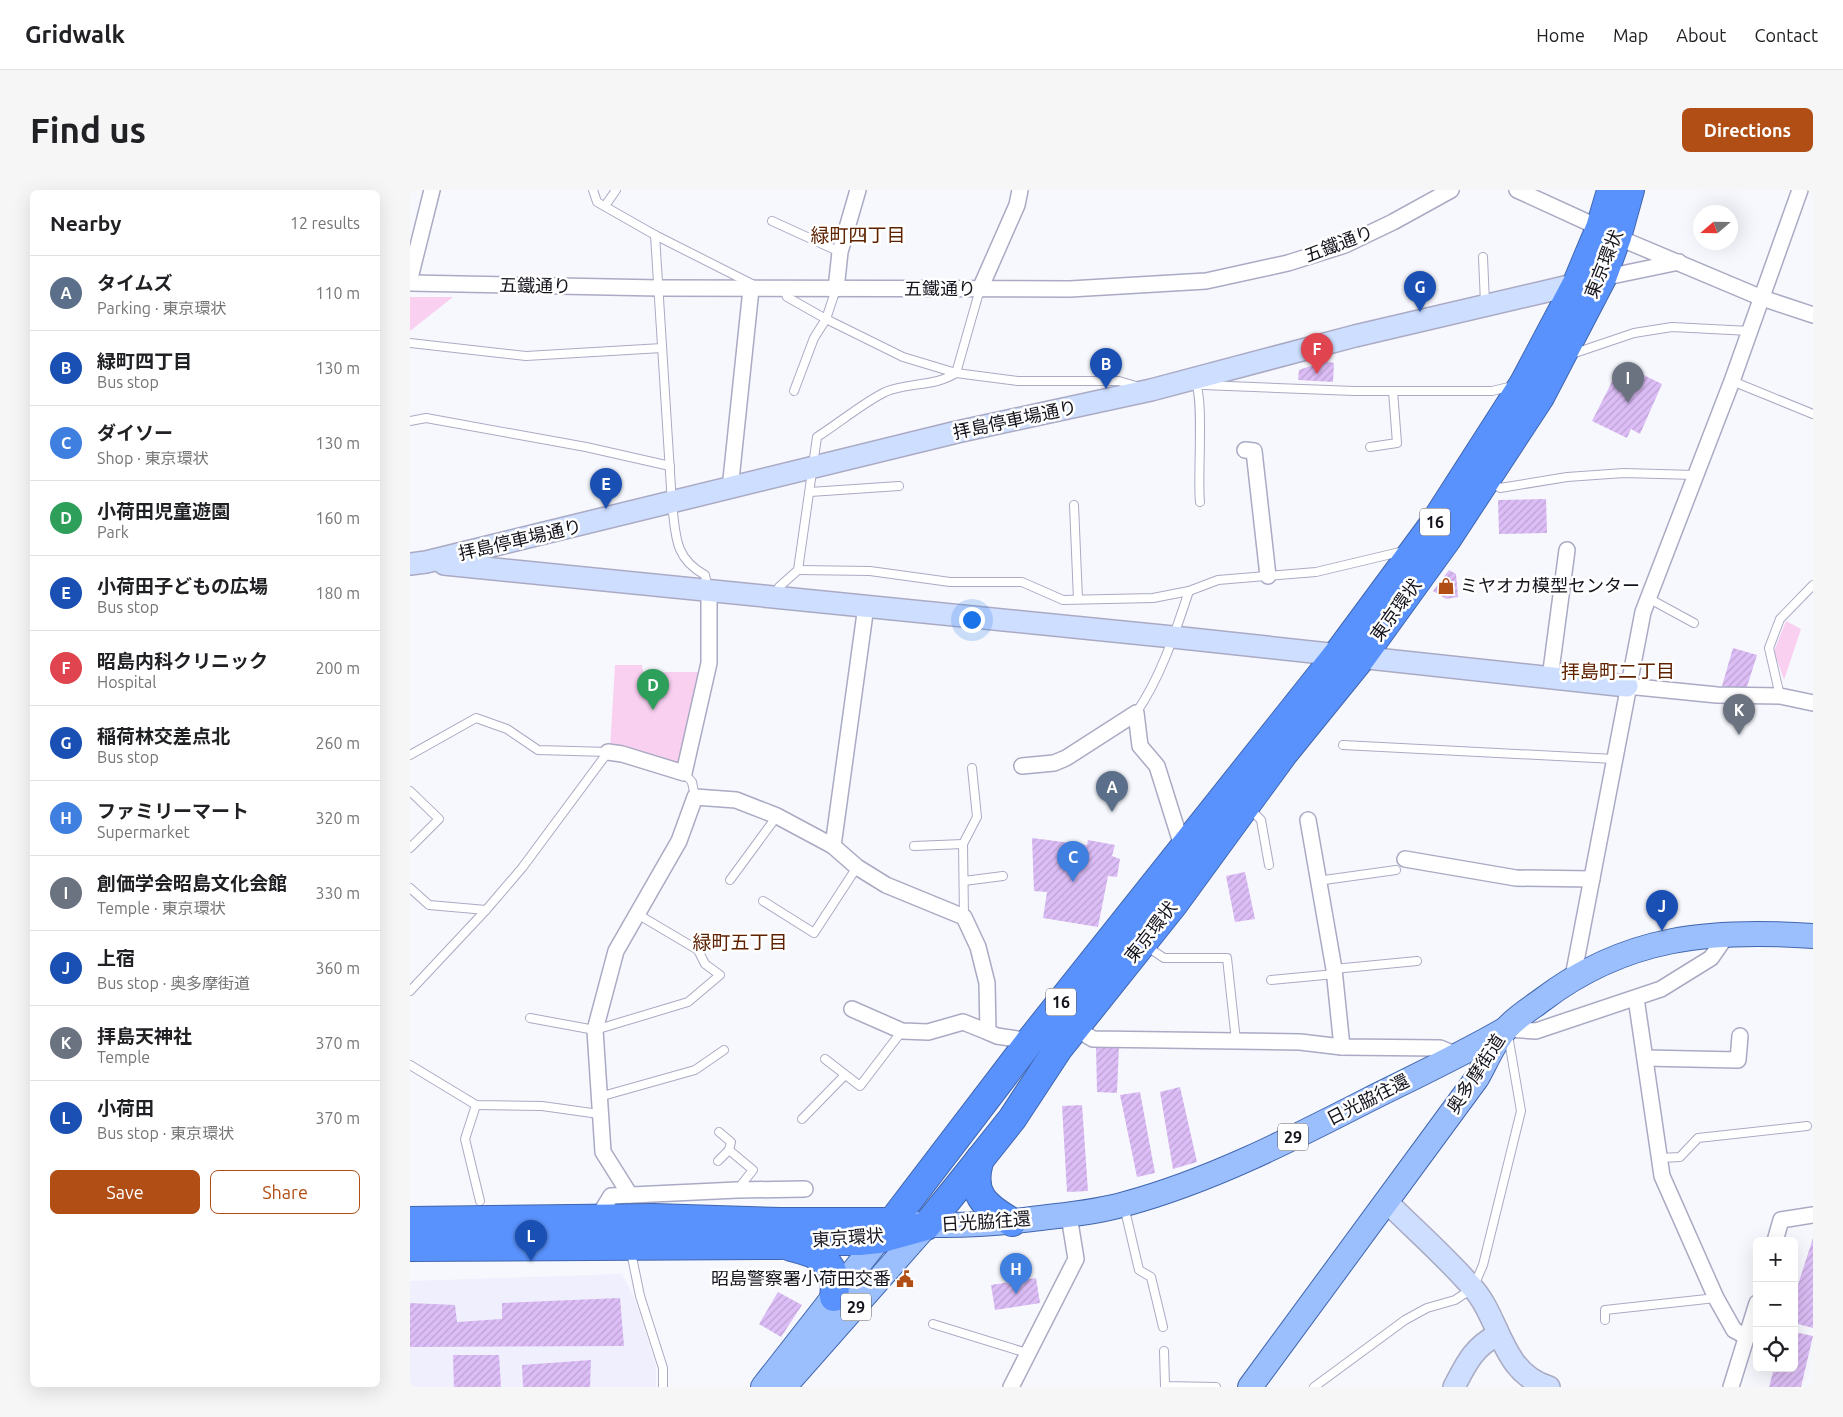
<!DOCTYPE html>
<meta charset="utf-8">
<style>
:root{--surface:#fff;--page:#f6f6f6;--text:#202124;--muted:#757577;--line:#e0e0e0;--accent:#b04e15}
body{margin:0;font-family:Ubuntu,"Noto Sans JP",sans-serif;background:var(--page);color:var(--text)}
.controls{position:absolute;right:15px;bottom:15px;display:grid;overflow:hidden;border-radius:8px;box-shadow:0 5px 20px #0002}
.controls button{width:45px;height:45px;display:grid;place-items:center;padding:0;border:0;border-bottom:1px solid var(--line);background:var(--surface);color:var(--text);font:25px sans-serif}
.compass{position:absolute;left:1283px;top:15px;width:45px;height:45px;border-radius:50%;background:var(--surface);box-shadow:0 5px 20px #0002;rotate:250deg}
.you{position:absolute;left:561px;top:429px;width:18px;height:18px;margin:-12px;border:4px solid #fff;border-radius:50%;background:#1a73e8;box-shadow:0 0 0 8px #1a73e833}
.badge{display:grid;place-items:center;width:32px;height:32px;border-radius:50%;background:var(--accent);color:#fff;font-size:16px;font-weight:700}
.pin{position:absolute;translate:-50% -41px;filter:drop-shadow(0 1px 2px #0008)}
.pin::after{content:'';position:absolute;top:26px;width:18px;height:15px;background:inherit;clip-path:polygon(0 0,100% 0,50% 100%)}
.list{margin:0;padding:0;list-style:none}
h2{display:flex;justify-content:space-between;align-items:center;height:65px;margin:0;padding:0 20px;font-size:21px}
h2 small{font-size:16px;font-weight:400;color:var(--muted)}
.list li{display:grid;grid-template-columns:32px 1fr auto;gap:15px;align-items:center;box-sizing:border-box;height:75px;padding:0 20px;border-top:1px solid var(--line)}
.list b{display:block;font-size:19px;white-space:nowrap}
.list p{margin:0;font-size:16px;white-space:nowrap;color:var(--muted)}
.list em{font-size:16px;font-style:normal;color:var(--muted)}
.actions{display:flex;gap:10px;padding:15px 20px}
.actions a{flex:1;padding:11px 0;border:1px solid var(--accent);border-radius:8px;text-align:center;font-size:18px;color:var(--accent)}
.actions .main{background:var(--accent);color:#fff}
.icon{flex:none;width:28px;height:28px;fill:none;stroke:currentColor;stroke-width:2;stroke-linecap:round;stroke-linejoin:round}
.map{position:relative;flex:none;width:1403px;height:1197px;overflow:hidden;border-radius:8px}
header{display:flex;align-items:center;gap:30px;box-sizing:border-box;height:70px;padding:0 25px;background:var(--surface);border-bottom:1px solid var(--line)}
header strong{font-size:24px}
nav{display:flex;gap:28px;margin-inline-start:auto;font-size:18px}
.intro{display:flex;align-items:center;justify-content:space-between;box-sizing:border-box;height:120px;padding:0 30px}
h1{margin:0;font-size:35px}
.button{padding:12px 22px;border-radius:8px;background:var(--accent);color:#fff;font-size:18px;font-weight:700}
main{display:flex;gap:30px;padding:0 30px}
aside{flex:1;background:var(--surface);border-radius:8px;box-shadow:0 5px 20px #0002}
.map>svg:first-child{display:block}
.built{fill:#efeffd}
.green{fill:#f9d0f0}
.building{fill:url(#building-hatch)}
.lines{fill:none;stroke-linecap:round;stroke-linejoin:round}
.lane-casing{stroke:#aaaac4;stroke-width:10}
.street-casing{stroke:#aaaac4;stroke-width:18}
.secondary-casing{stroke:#aaaac4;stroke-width:24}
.primary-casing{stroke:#4166ae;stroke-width:26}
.highway-casing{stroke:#4166ae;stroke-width:30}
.lane{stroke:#fff;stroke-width:8}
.street{stroke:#fff;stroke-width:15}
.secondary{stroke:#cddefe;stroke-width:21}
.primary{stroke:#9bbefd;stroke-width:24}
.highway{stroke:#5992fc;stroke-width:28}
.labels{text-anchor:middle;stroke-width:5;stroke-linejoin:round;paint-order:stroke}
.shield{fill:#fff;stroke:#5a5a61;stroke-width:1}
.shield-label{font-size:16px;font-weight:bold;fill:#14141d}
.street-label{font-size:18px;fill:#14141d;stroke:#fff}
.poi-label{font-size:18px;fill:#14141d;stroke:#fff;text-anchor:start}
.neighbourhood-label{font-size:19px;fill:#5f2200;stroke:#fff}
</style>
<header>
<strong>Gridwalk</strong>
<nav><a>Home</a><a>Map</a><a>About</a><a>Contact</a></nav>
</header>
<div class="intro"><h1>Find us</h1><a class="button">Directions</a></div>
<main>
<aside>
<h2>Nearby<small>12 results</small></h2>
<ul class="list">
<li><span class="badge" style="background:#5c6f8a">A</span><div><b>タイムズ</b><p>Parking · 東京環状</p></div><em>110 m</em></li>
<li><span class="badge" style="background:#1a4fb4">B</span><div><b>緑町四丁目</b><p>Bus stop</p></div><em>130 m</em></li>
<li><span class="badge" style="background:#3f7fe0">C</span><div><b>ダイソー</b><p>Shop · 東京環状</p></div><em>130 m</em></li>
<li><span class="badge" style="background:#2e9e5b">D</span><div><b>小荷田児童遊園</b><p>Park</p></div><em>160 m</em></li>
<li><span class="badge" style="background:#1a4fb4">E</span><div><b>小荷田子どもの広場</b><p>Bus stop</p></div><em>180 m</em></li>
<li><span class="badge" style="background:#e0444e">F</span><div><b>昭島内科クリニック</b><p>Hospital</p></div><em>200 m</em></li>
<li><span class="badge" style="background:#1a4fb4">G</span><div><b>稲荷林交差点北</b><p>Bus stop</p></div><em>260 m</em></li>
<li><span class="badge" style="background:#3f7fe0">H</span><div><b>ファミリーマート</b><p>Supermarket</p></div><em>320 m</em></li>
<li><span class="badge" style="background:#6b7280">I</span><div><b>創価学会昭島文化会館</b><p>Temple · 東京環状</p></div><em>330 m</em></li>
<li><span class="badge" style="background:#1a4fb4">J</span><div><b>上宿</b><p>Bus stop · 奥多摩街道</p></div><em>360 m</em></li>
<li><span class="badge" style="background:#6b7280">K</span><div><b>拝島天神社</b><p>Temple</p></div><em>370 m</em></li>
<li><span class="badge" style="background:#1a4fb4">L</span><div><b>小荷田</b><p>Bus stop · 東京環状</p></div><em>370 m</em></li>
</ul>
<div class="actions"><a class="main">Save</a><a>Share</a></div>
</aside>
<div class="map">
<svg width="1403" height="1197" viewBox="0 0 1403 1197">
<defs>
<pattern id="building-hatch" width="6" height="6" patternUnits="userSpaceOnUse" patternTransform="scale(1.25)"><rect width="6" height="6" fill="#dcbdf6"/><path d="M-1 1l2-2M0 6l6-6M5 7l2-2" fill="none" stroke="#bca2d2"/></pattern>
</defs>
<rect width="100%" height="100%" fill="#f7f8fd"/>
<polygon class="built" points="212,1084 224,1107 246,1176 246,1197 0,1197 0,1091"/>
<g class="green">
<polygon points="0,107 43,107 0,141"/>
<polygon points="1376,431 1391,439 1374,490 1364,461"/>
<polygon points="205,475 232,475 233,482 290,482 275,574 265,576 200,558"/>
</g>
<g class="building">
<polygon points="915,171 924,173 923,192 888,190 889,180"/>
<polygon points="1211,174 1252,194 1230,244 1221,239 1217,248 1182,231"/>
<polygon points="1136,309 1137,343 1089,344 1088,310"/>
<polygon points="1039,380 1046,384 1048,407 1036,409 1023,401"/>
<polygon points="1323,458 1347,465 1335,503 1312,496"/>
<polygon points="622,648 677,655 678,650 705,655 702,666 710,669 707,687 698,686 688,737 633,728 637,702 624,701"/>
<polygon points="835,682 845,729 825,732 816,686"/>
<polygon points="686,855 709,855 707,903 687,902"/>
<polygon points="770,897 787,972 763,979 750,902"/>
<polygon points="730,902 745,983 727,987 710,905"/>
<polygon points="672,915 678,1001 657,1002 652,916"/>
<polygon points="1403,1048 1403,1138 1384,1133 1384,1107"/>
<polygon points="497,1085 497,1095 490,1090"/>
<polygon points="626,1088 630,1113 585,1120 581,1095"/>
<polygon points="368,1102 392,1115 371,1147 349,1134"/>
<polygon points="210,1108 214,1156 0,1157 0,1113 45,1115 47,1132 92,1129 92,1113"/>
<polygon points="1384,1142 1403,1146 1391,1197 1359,1197 1364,1178 1384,1178"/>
<polygon points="43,1165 89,1165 91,1197 44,1197"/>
<polygon points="181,1170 180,1197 113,1197 112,1175"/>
</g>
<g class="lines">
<g class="lane-casing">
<g id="lane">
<polyline points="183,0 187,12 245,45 344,95"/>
<polyline points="195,16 206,0"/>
<polyline points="362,31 430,62"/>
<path d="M245,45L262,314C266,346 264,368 295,385L298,400"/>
<polyline points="1073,67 1075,113"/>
<polyline points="374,99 377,107 416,129 493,167 546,183 608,191 709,191 729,197"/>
<polyline points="0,153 116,166 252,158"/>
<polyline points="1159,165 1224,143 1262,137 1340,141"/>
<path d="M784,191C795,201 787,289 790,312"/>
<polyline points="1322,191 1403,224"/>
<polyline points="793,195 944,201 1082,201 1103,196"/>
<polyline points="384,201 404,148 416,129 426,99"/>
<polyline points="0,231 16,228 176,257 260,276"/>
<polyline points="960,257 987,253 983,201"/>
<polyline points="1080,291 1090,298 1157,287 1214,283 1285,285"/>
<polyline points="400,302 489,296"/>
<polyline points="664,315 668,409"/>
<polyline points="388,380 460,381 540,392 612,392 653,410 743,408 779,401 808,390 906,382 994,361"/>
<path d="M366,406L369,397L388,380L407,247C429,233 453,213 475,202C498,192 524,197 546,183L570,99"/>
<polyline points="1238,408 1284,433"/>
<polyline points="1370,506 1359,458 1370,429 1403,395"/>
<path d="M726,523C751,487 765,443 779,401"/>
<polyline points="933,555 1204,569"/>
<polyline points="0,565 66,528 97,539 128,560 198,562"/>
<polyline points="274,583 282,592 285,607"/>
<polyline points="0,601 29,629 0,658"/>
<polyline points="839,618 851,630 859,675"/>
<polyline points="504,656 553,654"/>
<polyline points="320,690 367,626"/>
<polyline points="554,691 593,686"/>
<polyline points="907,691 986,680"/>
<polyline points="0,698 19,715 76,720"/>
<polyline points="353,711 404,743 447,677"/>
<polyline points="554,727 553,654 567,627 562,578"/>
<polyline points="736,756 754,768 817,768 826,851"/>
<polyline points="924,779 1007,771"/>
<polyline points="861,790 925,784"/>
<polyline points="0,801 76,720 112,678 198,562"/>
<polyline points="120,828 185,840 278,812 310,785 295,774 288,760 229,725"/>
<polyline points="415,869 450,896 492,841"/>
<polyline points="0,875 66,915 132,916 189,924"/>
<polyline points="189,907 285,880 314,860"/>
<polyline points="66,915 55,949 70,1011"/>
<polyline points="392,929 435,885"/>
<polyline points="309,942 321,952 319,960"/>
<polyline points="1250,968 1270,967 1288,948 1397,936"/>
<polyline points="308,971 319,960 343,980 327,1000"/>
<polyline points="714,1016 729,1080 741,1087 753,1137"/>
<polyline points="222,1067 230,1106 253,1178 253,1197"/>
<polyline points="1195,1130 1195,1120 1306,1108"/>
<polyline points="523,1134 617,1163"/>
<polyline points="754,1161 755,1196 806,1197"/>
<polyline points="904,1197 995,1130 1017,1118 1045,1110 1063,1098 1073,1075 1111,921 1098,845"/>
</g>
</g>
<g class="street-casing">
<g id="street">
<polyline points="1107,0 1190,38"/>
<polyline points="1207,47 1352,108 1403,125"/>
<polyline points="0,88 22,0"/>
<polyline points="1192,88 1269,72"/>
<polyline points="0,93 249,98 660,99 796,91 878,73 935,55 983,32 1041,0"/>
<polyline points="426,99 430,62 448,0"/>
<polyline points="570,99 607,15 610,0"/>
<polyline points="835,260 844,261 858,386"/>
<polyline points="320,299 341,99"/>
<polyline points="1140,488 1157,360"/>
<polyline points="1217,496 1307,505 1370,506 1403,513"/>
<polyline points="198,562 212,564 274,583 299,473 299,401"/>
<polyline points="612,576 644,573 656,568 726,523 730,556 747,576 773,659"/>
<polyline points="898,630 924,779 932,857"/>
<polyline points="423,656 456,416"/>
<polyline points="995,669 1106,688 1182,689"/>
<polyline points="1163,787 1233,422 1322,191 1390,0"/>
<polyline points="1226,808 1252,986 1306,1108 1324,1140 1337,1147"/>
<polyline points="442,819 492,841 518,842 553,832 578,842"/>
<polyline points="665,838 683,849 890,852 932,857 1030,858 1049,866"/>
<polyline points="1096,839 1126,841 1251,799 1301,768 1317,745"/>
<polyline points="1235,868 1328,870 1330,846"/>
<polyline points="220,1005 193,962 185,840 206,761 269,651 285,607 326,610 367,626 423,656 447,677 476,695 554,727 568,757 577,793 578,842 587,846 620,851"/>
<polyline points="187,1029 201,1006 327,1000 395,999"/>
<polyline points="1365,1051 1371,1030 1403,1025"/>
<polyline points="601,1197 666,1069 659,1026"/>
<polyline points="1321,1197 1347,1113"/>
</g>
</g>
<g class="secondary-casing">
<g id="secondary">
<polyline points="0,374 16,372 547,242 741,200 945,146 1176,92"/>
<polyline points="34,374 763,447 1217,496"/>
<path d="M977,1012C1005,1040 1036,1067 1062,1097C1091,1129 1091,1183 1139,1197"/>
<path d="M1044,1197C1056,1174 1064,1156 1088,1145"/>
</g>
</g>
<g class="primary-casing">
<g id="primary">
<path d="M353,1197L482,1032C529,1038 575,1035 622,1029C653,1025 684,1023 715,1014C800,991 880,950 958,910C1004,887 1051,865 1096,839"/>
<polyline points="374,1197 516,1036"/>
<path d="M840,1197L1067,888C1076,872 1084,852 1096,839C1105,828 1120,819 1132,810C1216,746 1301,739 1403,746"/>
</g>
</g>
<g class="highway-casing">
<g id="highway">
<path d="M570,969C559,1003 574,1016 602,1032"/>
<polyline points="0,1031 244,1028 370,1032 482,1032 620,851 927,465 1023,335 1114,193 1167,93 1190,38 1201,1"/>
<polyline points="0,1057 370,1055 390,1051 449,1051 469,1049 516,1036 547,998 602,929 648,859 763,715 874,563 951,468 1037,349 1130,207 1192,88 1207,47 1220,0"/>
<path d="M381,1057C410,1064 429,1072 424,1107"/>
</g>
</g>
<use href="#lane" class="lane"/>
<use href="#street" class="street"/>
<use href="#secondary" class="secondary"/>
<use href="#primary" class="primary"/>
<use href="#highway" class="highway"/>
</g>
<defs>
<g id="shop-bare" transform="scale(1.35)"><path d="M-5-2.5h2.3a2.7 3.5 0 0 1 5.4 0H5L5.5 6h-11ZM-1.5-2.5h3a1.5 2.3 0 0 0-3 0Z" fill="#b04e15" stroke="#fff" stroke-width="2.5" paint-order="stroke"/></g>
<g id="civic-bare" transform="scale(1.35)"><path d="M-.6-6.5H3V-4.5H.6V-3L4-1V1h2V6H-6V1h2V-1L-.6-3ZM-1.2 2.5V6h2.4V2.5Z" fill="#b04e15" stroke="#fff" stroke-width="2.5" paint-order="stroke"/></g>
</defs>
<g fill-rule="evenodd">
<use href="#shop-bare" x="1036" y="396"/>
<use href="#civic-bare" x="495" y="1089"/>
</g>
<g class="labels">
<g class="shield">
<rect x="1010" y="318.5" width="30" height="27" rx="4"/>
<rect x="636" y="798.5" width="30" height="27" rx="4"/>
<rect x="868" y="933.5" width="30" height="27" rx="4"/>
<rect x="431" y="1103.5" width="30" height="27" rx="4"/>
</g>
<g class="shield-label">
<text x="1025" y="338">16</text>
<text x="651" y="818">16</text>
<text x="883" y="953">29</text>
<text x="446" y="1123">29</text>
</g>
<g class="street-label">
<text transform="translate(929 54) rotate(-21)" y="6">五鐵通り</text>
<text transform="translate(1194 74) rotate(-68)" y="6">東京環状</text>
<text transform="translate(125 96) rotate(1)" y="6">五鐵通り</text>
<text x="530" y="105">五鐵通り</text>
<text transform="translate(605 230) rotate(-12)" y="6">拝島停車場通り</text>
<text transform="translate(110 350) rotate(-13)" y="6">拝島停車場通り</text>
<text transform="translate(986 420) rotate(-54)" y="6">東京環状</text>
<text transform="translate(741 742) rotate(-52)" y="6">東京環状</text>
<text transform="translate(1066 884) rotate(-57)" y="6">奥多摩街道</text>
<text transform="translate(958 910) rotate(-27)" y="6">日光脇往還</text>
<text transform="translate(576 1032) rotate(-4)" y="6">日光脇往還</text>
<text transform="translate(438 1048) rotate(-4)" y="6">東京環状</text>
</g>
<g class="poi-label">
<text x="1050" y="402">ミヤオカ模型センター</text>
<text x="481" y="1095" text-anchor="end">昭島警察署小荷田交番</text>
</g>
<g class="neighbourhood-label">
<text x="448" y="52">緑町四丁目</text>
<text x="1208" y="488">拝島町二丁目</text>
<text x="330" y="759">緑町五丁目</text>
</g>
</g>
</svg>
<div class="controls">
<button>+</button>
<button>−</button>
<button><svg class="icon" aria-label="locate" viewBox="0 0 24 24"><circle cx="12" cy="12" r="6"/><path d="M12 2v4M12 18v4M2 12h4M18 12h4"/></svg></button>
</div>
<svg class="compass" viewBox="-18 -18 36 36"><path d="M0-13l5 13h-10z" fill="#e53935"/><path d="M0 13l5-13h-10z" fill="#757577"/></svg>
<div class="you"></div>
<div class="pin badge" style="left:702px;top:622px;background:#5c6f8a">A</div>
<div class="pin badge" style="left:696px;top:199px;background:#1a4fb4">B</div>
<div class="pin badge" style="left:663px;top:692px;background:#3f7fe0">C</div>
<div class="pin badge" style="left:243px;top:520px;background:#2e9e5b">D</div>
<div class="pin badge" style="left:196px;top:319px;background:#1a4fb4">E</div>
<div class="pin badge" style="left:907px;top:184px;background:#e0444e">F</div>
<div class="pin badge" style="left:1010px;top:122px;background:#1a4fb4">G</div>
<div class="pin badge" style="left:606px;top:1104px;background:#3f7fe0">H</div>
<div class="pin badge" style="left:1218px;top:213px;background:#6b7280">I</div>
<div class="pin badge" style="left:1252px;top:741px;background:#1a4fb4">J</div>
<div class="pin badge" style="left:1329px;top:545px;background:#6b7280">K</div>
<div class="pin badge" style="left:121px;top:1071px;background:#1a4fb4">L</div>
</div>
</main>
